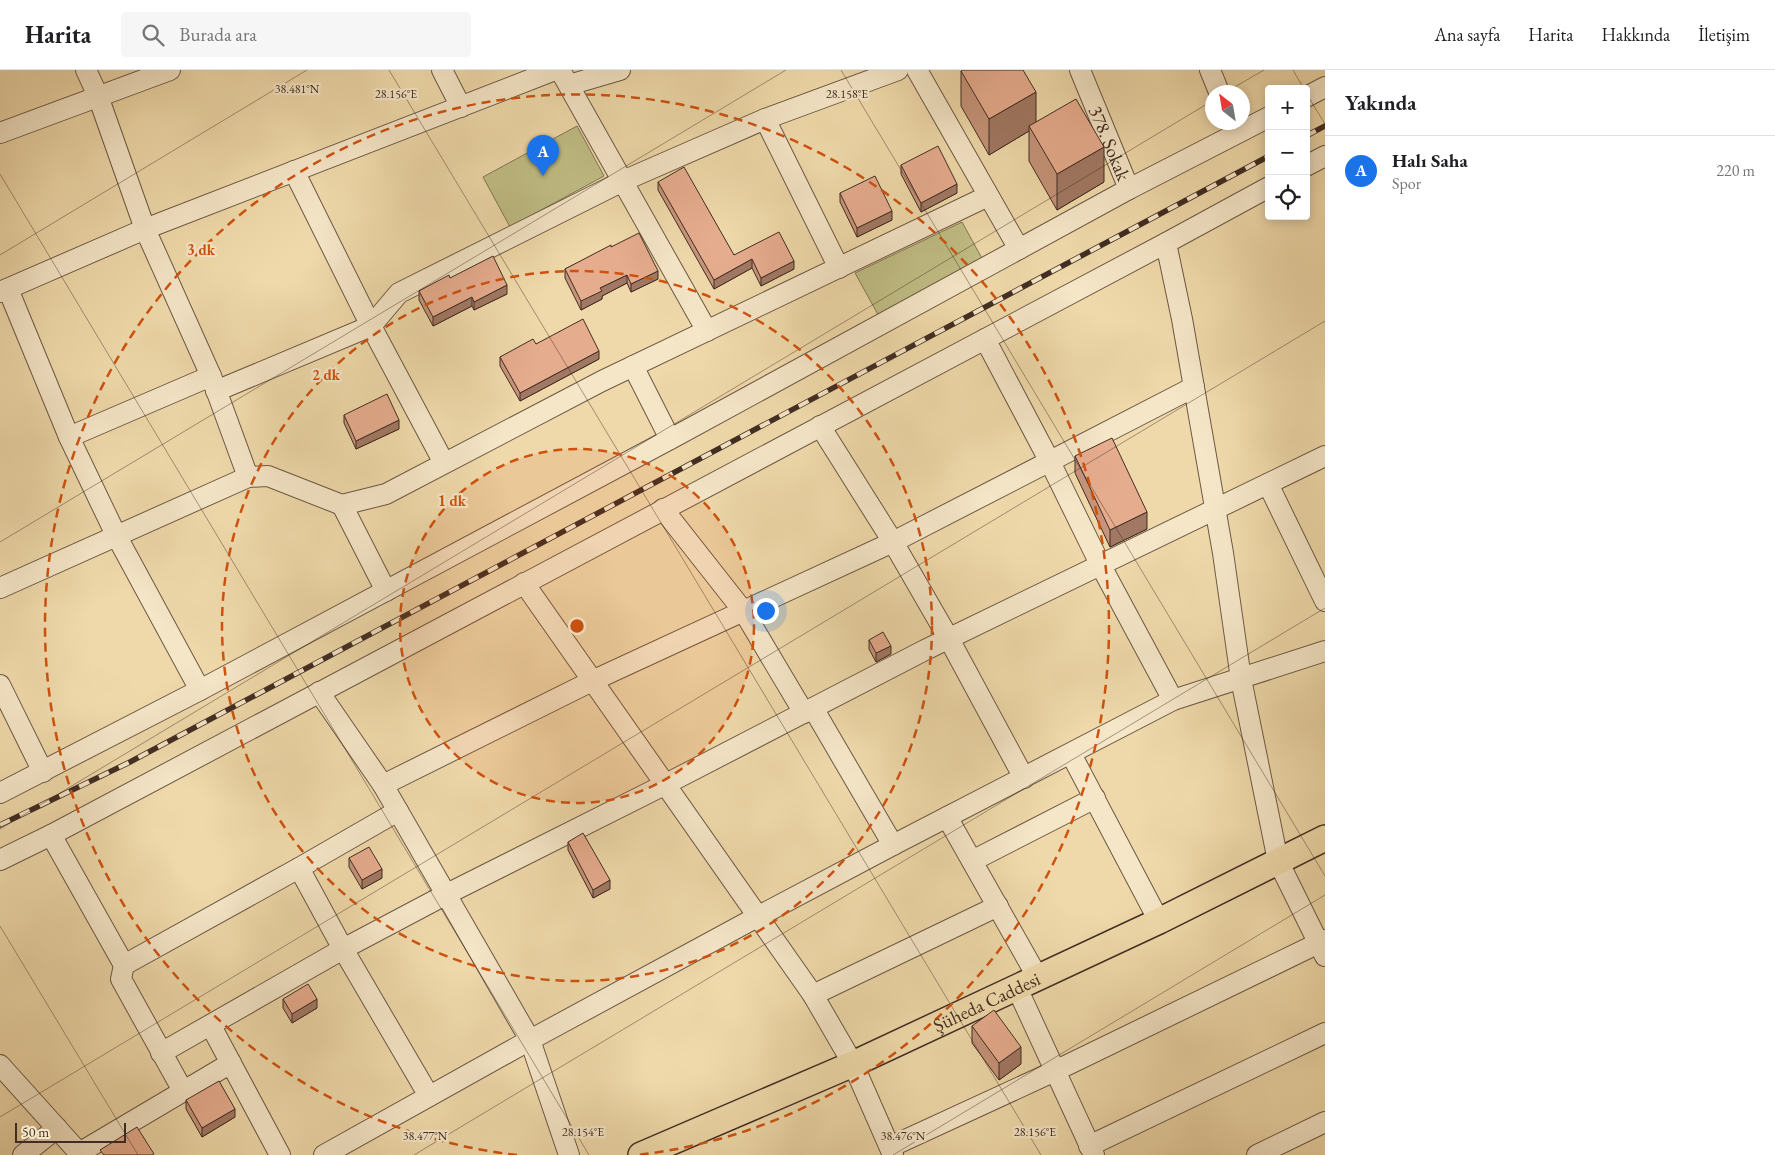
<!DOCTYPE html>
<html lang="tr">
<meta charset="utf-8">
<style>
:root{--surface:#fff;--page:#f6f6f6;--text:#202124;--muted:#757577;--line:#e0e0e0;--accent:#1a73e8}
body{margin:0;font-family:"EB Garamond",serif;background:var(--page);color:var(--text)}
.controls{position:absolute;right:15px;top:15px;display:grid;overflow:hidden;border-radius:5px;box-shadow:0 2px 12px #0003}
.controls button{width:45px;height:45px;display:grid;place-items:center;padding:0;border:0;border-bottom:1px solid var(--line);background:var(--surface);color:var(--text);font:25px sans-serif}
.compass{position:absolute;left:1205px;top:15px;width:45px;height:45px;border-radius:50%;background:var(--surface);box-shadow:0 2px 12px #0003;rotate:329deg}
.scale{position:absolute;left:15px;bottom:12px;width:111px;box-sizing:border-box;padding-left:5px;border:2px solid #412d23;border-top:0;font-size:14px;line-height:18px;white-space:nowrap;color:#412d23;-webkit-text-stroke:4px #f5e6c8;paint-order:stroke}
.you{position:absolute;left:765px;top:540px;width:18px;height:18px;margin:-12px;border:4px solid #fff;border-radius:50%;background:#1a73e8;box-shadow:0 0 0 8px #1a73e833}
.badge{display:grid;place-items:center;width:32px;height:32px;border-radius:50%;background:var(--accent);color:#fff;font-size:16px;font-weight:700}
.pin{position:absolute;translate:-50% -41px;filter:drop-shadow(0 1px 2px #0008)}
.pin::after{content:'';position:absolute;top:26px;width:18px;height:15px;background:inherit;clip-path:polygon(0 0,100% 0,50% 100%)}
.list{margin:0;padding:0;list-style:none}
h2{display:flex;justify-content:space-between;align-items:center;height:65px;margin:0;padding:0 20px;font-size:21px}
h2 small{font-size:16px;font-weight:400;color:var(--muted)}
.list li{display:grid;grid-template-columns:32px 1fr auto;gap:15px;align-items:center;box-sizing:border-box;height:70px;padding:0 20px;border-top:1px solid var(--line)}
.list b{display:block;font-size:19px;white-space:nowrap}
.list p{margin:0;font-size:16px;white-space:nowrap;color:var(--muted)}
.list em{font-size:16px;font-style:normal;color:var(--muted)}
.icon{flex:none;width:28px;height:28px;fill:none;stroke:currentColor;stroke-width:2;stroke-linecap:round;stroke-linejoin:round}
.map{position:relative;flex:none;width:1325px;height:1085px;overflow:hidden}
header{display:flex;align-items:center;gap:30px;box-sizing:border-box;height:70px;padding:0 25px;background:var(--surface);border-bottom:1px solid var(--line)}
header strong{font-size:24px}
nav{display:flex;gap:28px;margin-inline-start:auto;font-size:18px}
.search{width:350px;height:45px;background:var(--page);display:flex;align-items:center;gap:12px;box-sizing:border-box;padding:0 18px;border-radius:5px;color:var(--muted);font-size:19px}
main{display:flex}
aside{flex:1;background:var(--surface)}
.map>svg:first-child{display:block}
.green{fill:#c0bd84;stroke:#807554}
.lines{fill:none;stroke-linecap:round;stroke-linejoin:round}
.minor-casing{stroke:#6c5845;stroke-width:22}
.major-casing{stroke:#412d23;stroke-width:28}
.minor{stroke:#f5e6c8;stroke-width:20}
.major{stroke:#efd9aa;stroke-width:25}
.rail-casing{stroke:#412d23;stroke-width:5.5}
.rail{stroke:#f5e6c8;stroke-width:4;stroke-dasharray:11;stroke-linecap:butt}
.wall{fill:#c6947a;stroke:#412d23}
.shaded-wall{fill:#a17863;stroke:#412d23}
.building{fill:#e6ac8e;stroke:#412d23}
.ticks{fill:none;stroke:#412d23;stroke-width:1;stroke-opacity:0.45}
.ring{fill:none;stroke:#cf520f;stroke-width:2.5;stroke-dasharray:9 6}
.labels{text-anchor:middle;stroke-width:4.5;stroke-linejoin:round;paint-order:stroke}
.street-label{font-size:19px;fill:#412d23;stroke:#f5e6c8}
.ticks-label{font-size:12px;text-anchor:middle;fill:#412d23;stroke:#f5e6c8;stroke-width:4.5;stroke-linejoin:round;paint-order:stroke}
.centre{fill:#cf520f;stroke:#f5e6c8;stroke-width:2.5}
.ring-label{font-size:15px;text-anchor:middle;font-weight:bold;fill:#cf520f;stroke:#f5e6c8;stroke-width:4.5;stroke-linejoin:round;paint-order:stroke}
</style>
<header>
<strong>Harita</strong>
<div class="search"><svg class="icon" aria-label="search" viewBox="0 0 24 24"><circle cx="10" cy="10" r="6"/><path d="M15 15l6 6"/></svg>Burada ara</div>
<nav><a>Ana sayfa</a><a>Harita</a><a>Hakkında</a><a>İletişim</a></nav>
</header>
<main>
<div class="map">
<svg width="1325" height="1085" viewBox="0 0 1325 1085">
<rect width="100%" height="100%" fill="#efd9aa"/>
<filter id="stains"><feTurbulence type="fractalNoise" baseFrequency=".004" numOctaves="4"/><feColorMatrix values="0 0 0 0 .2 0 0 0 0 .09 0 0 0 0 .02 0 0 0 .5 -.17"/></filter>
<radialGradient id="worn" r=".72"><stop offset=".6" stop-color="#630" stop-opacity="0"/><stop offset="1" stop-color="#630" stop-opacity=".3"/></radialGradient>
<g class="green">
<polygon points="577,56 604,106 510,157 483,107"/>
<polygon points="962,152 984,192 881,250 855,203"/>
</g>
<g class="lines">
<g class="minor-casing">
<g id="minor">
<polyline points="86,0 98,26 145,159 211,306 248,407"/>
<polyline points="442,0 461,37"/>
<polyline points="560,0 707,261"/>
<polyline points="917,0 1019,179"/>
<path id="s1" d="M1080,0L1129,119"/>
<polyline points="1210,0 1219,22"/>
<polyline points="569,15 620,0"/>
<polyline points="1306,27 1325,17"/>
<polyline points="765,49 839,198"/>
<polyline points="0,63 170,0"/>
<polyline points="1306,96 1325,86"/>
<polyline points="294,101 371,256 444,393"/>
<polyline points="1166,173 1182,249 1223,483 1241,609 1278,791 1325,886"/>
<polyline points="8,219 69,367 116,465 200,620"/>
<polyline points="0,222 145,159 555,0"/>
<polyline points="985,269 1050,392 1101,496 1173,630"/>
<polyline points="633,296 670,369"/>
<polyline points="216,321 371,256 399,223 623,111 765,49 898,0"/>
<polyline points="820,356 893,472 949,569 1024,708"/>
<polyline points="69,367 211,306"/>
<polyline points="1268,414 1325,531"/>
<polyline points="342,435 386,521"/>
<polyline points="663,439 744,542 804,643"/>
<polyline points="524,513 813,925 853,994 893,1085"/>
<polyline points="0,518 248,407 268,406 342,435 386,424 602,311 988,126"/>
<polyline points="0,615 43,702"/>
<polyline points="319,622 383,715 530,970 569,1085"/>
<polyline points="813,638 893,775"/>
<polyline points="1071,684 1159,851"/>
<polyline points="383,715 592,611 893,472 1194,317"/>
<polyline points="0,723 200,620 676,366 1129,119 1269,47"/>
<polyline points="947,747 1038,908"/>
<polyline points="51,765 124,895"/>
<polyline points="0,790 51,765 1166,173 1269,117"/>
<polyline points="972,791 1095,728"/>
<polyline points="299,798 343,879 429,1026"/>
<polyline points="1017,918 1094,1085"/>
<polyline points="813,925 998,836"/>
<polyline points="211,956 280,1085"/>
<polyline points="161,983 343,879 445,825 666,714 925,580 1325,386"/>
<polyline points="0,995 81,1085"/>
<polyline points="183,1021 121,909 124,895 299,798 398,741"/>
<polyline points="1089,1076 1325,963"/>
<polyline points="890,1077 1055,1001 1325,870"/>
<polyline points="79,1083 231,993"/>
<polyline points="23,1085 57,1058"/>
<polyline points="324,1085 530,970 757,847 893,775 1173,630 1325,581"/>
<polyline points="1257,1085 1325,1052"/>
</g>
</g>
<g class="major-casing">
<g id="major">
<path id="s2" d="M641,1085L853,994L1159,851L1325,768"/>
</g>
</g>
<use href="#minor" class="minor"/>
<use href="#major" class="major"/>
<g class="rail-casing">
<g id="rail">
<polyline points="1306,66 1325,56"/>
<polyline points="0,755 130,692 1269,86"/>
</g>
</g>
<use href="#rail" class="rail"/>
</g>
<g class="wall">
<polygon points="961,1 1036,52 1104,112 1057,140 1029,91 1029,61 989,85 961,36"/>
<polygon points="901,95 957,123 921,142 901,104"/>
<polygon points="658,112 734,185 794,199 761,216 752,198 714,219 658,120"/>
<polygon points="840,123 892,150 857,167 840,132"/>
<polygon points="611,177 658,209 631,222 627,213 602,226 602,229 581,240 565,208 565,199"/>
<polygon points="450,208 507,224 474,240 472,236 433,256 419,230 419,221"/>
<polygon points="536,274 599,289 520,331 500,296 500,287"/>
<polygon points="344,345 399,359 356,379 344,353"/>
<polygon points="1075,386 1147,459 1110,477 1075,403"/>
<polygon points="869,570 891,584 876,592 869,579"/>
<polygon points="568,772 610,819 593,828 568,780"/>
<polygon points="349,788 382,808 362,819 349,797"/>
<polygon points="283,929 317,938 292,953 283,938"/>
<polygon points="972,956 1021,994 999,1010 972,973"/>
<polygon points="186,1030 235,1047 202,1067 186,1039"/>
</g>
<g class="shaded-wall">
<polygon points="1036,22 1036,57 1029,56 1029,61 989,85 989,49"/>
<polygon points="1104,77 1104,112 1057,140 1057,104"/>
<polygon points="957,114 957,123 921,142 921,133"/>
<polygon points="892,141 892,150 857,167 857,158"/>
<polygon points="752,189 752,198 714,219 714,210"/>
<polygon points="794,191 794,199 761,216 761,208"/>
<polygon points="658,201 658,209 631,222 631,214"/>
<polygon points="627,205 627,213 602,226 602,229 581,240 581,231 600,218"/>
<polygon points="507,215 507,224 474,240 474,232"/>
<polygon points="472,227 472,236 433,256 433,247"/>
<polygon points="599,281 599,289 520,331 520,323"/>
<polygon points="399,350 399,359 356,379 356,371"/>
<polygon points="1147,442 1147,459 1110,477 1110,460"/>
<polygon points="891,576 891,584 876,592 876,583"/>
<polygon points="382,799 382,808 362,819 362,810"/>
<polygon points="610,810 610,819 593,828 593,820"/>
<polygon points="317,929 317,938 292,953 292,944"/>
<polygon points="1021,977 1021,994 999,1010 999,993"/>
<polygon points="235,1039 235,1047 202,1067 202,1058"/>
</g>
<g class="building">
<polygon points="963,0 1023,0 1036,22 989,49 961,1"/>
<polygon points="1076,29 1104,77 1057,104 1029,56"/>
<polygon points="938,76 957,114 921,133 901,95"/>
<polygon points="684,97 734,185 779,162 794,191 761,208 752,189 714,210 658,112"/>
<polygon points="875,106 892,141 857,158 840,123"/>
<polygon points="639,163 658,201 631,214 627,205 600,218 602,221 581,231 565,199 611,175 611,177"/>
<polygon points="493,186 507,215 474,232 472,227 433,247 419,221 449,205 450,208"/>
<polygon points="583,249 599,281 520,323 500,287 533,269 536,274"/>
<polygon points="387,324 399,350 356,371 344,345"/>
<polygon points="1112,368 1147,442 1110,460 1075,386"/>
<polygon points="883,562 891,576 876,583 869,570"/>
<polygon points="583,763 610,810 593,820 568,772"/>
<polygon points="369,777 382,799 362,810 349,788"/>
<polygon points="308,914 317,929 292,944 283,929"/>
<polygon points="994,940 1021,977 999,993 972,956"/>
<polygon points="219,1011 235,1039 202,1058 186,1030"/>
<polygon points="137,1057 154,1084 152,1085 104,1085 100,1080"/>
</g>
<path class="ticks" d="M389,0L1041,1085M841,0L1325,806M1293,0L1304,19M1226,22L1264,0M1306,23L1325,54M0,104L589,1085M0,185L307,0M0,472L786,0M0,759L1212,31M0,856L138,1085M0,1047L1325,251M414,1085L1325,538M893,1085L1325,825"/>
<circle cx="577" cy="556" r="177" fill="#cf520f" fill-opacity=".12"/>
<g class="ring">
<circle cx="577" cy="556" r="177"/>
<circle cx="577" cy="556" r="355"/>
<path d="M517 1085A532 532 0 1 1 637 1085"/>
</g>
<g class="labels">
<g class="street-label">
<text dy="7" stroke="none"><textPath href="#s1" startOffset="79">378. Sokak</textPath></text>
<text dy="7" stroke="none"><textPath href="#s2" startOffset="378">Şüheda Caddesi</textPath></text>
</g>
</g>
<g class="ticks-label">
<text x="297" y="23">38.481°N</text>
<text x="396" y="28">28.156°E</text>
<text x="847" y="28">28.158°E</text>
<text x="583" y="1066">28.154°E</text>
<text x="1035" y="1066">28.156°E</text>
<text x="425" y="1070">38.477°N</text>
<text x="903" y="1070">38.476°N</text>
</g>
<circle cx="577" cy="556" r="8" class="centre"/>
<g class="ring-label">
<text x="201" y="185">3 dk</text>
<text x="326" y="310">2 dk</text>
<text x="452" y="436">1 dk</text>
</g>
<rect width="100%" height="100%" filter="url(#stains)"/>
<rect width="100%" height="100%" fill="url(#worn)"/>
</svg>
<div class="controls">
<button>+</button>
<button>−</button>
<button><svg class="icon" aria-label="locate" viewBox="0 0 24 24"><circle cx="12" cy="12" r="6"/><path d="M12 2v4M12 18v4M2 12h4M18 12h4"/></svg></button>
</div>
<svg class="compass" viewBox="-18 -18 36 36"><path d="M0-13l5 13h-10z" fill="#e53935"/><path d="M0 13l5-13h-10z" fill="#757577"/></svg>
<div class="scale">50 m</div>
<div class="you"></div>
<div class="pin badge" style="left:543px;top:106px">A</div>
</div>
<aside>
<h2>Yakında<small></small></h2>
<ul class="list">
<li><span class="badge">A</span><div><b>Halı Saha</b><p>Spor</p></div><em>220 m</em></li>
</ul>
</aside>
</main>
